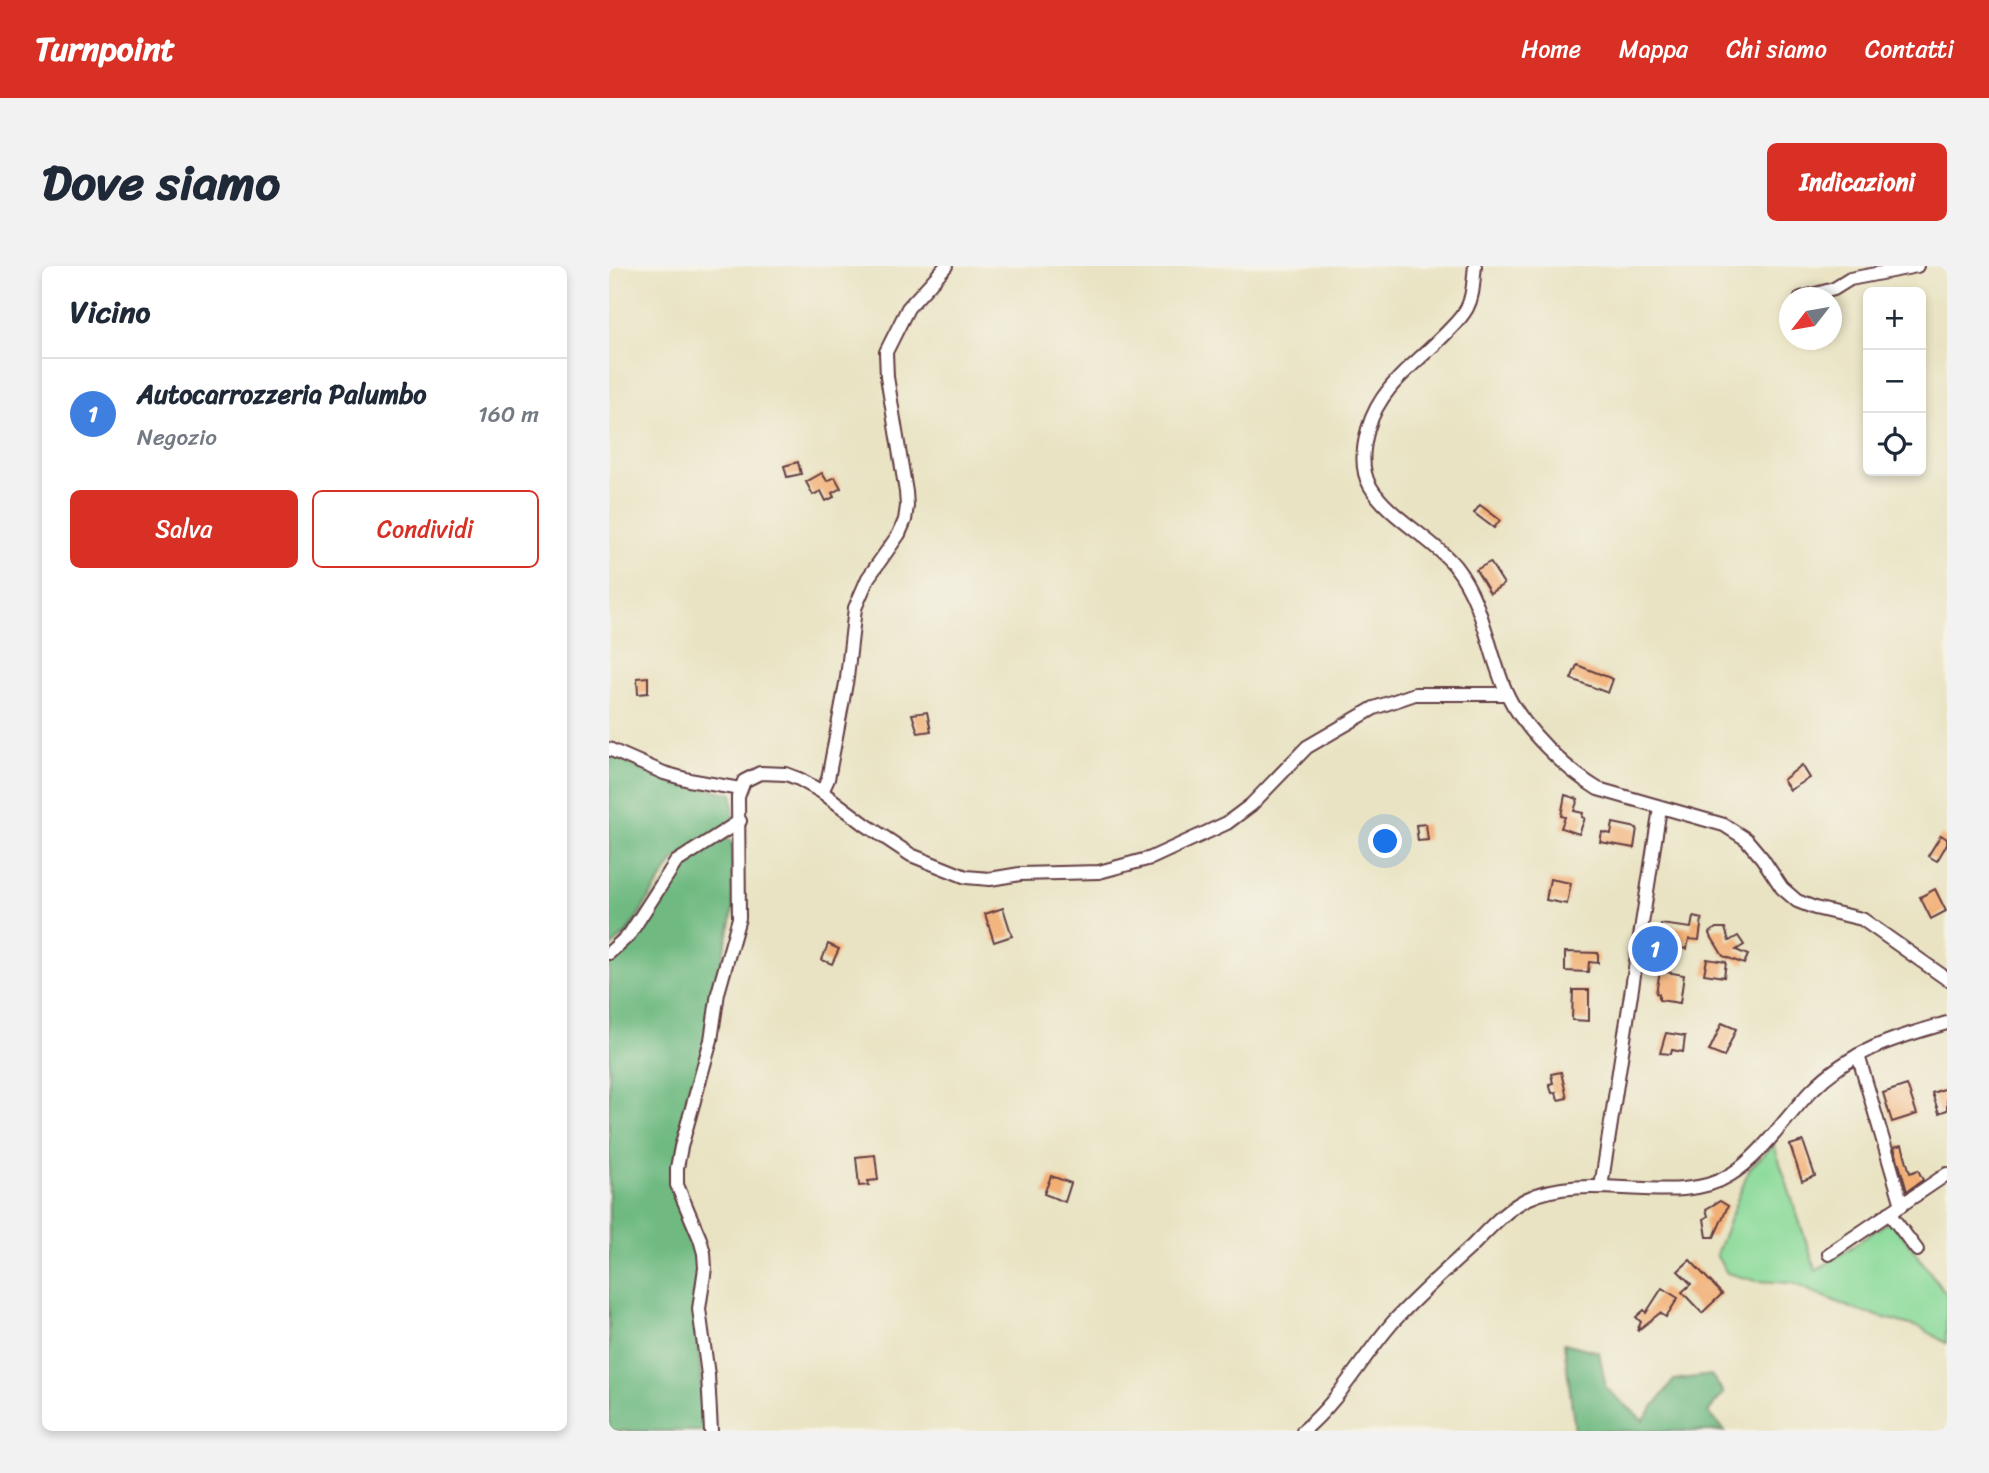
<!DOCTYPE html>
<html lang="it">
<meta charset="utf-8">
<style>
:root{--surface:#fff;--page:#f2f2f3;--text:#1f2937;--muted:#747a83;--line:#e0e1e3;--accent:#d93025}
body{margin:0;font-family:Sriracha,sans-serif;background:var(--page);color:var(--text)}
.controls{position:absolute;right:21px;top:21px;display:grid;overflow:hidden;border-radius:10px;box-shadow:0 4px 10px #0003}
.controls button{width:63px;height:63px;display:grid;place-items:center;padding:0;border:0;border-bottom:2px solid var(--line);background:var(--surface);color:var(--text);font:35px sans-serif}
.compass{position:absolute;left:1170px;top:21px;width:63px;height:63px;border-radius:50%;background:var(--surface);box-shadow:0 4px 10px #0003;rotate:239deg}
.you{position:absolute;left:777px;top:576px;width:24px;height:24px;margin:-18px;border:5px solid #fff;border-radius:50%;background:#1a73e8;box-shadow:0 0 0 10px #1a73e833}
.badge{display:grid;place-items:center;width:46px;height:46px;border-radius:50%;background:var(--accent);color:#fff;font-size:23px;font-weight:700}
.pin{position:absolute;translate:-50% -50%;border:4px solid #fff;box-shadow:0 2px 7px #0006}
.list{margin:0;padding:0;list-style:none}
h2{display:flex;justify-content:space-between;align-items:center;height:91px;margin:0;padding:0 28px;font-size:30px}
h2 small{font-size:23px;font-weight:400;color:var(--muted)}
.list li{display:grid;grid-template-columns:46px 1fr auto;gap:21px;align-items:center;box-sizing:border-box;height:112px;padding:0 28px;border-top:2px solid var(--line)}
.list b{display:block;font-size:26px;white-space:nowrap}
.list p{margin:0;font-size:23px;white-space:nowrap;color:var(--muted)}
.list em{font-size:23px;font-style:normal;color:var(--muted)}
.actions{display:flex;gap:14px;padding:21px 28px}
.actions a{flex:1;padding:16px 0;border:2px solid var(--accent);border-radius:10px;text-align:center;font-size:24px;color:var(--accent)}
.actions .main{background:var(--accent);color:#fff}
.icon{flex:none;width:38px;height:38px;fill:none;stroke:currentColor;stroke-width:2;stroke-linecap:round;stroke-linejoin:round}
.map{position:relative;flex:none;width:1338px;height:1165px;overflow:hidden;border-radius:10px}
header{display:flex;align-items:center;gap:42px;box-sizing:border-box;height:98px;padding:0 35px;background:var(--accent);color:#fff}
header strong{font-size:33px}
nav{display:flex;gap:38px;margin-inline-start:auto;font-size:24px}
.intro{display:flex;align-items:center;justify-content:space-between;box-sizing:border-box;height:168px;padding:0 42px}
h1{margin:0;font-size:49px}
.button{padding:18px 32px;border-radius:10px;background:var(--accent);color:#fff;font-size:24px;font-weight:700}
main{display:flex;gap:42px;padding:0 42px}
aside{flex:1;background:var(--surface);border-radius:10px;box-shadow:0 4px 10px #0003}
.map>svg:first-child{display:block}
.green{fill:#8ada9a;stroke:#6a7c62;stroke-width:2}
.forest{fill:#6fba82;stroke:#5c6c56;stroke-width:2}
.building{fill:#f2af74}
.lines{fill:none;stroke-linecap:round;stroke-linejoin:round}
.minor-casing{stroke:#623c42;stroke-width:16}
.minor{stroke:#fff;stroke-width:12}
</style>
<header>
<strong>Turnpoint</strong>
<nav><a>Home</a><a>Mappa</a><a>Chi siamo</a><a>Contatti</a></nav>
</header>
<div class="intro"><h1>Dove siamo</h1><a class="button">Indicazioni</a></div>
<main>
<aside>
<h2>Vicino<small></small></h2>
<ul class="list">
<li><span class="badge" style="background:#3f7fe0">1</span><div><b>Autocarrozzeria Palumbo</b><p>Negozio</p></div><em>160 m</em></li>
</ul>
<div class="actions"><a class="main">Salva</a><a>Condividi</a></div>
</aside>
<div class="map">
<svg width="1338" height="1165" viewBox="0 0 1338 1165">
<rect width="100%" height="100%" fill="#f7f3e8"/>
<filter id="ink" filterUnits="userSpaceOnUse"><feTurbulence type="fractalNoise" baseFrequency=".0143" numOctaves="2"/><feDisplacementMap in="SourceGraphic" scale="14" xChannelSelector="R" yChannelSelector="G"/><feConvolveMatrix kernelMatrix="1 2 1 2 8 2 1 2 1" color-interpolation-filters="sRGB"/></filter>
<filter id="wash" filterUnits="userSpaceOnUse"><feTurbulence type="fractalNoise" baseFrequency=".00686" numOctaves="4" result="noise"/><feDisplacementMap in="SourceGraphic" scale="28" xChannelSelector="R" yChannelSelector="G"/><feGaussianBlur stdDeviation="1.57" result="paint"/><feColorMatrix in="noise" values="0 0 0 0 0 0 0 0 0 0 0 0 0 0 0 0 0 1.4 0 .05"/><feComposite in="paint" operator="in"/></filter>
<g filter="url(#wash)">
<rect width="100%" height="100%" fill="#e9e3c3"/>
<polygon class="green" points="1165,879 1207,1005 1282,954 1338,1029 1337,1077 1312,1062 1247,1044 1183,1017 1147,1015 1118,1007 1107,989 1140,903"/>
<g class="forest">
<polygon points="0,488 54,512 124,528 124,556 65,594 18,666 0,683"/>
<polygon points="116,569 123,577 124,643 122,656 104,729 97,774 62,915 89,994 87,1046 96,1165 0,1165 0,693 70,599"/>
<polygon points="955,1077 990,1086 997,1122 1034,1154 1065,1114 1102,1109 1115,1127 1099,1146 1116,1165 966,1165"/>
</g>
<g id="blocks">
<g class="building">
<polygon points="189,196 192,208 178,211 175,200"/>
<polygon points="213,207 218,215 226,211 232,222 223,227 225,231 217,235 212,225 204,229 197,216"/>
<polygon points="871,239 891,254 885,262 865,247"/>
<polygon points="881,296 895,318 881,327 867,304"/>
<polygon points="968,399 1004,413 999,427 962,413"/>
<polygon points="39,411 39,427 29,428 28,412"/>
<polygon points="318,446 322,465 309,467 303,448"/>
<polygon points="1193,499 1201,512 1181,524 1174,514"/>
<polygon points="956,529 969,533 965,545 974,547 973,551 976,552 970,568 952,562 956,551 952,550"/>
<polygon points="1004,557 1028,562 1025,582 991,576 993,566 1002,568"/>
<polygon points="817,558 819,574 809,575 807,559"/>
<polygon points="1332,569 1338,573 1338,578 1328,595 1319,590"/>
<polygon points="941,613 962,617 958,638 937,634"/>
<polygon points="1326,623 1337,645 1322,653 1311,631"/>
<polygon points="394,642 403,670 385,676 376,648"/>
<polygon points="1084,651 1093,653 1090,674 1080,673 1078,683 1049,679 1052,658 1082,662"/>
<polygon points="1107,662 1116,662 1120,675 1129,670 1135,679 1127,684 1139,689 1135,698 1114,690 1100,667"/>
<polygon points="219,678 230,683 223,698 213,694"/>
<polygon points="956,686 989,687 989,697 980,696 979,706 956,705"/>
<polygon points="1098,693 1117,696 1115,711 1095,708"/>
<polygon points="1051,705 1075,709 1071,737 1050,734 1050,728 1047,727"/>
<polygon points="964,724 980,724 980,755 963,754"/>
<polygon points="1113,757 1127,763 1115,791 1100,785"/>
<polygon points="1057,767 1076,770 1074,786 1063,784 1062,788 1051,787"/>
<polygon points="952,806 958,832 949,834 947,826 943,827 940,818 944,817 942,808"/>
<polygon points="1298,819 1308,848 1283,856 1274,827"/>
<polygon points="1338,822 1338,844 1330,847 1323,827"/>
<polygon points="1194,875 1206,910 1193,915 1181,879"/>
<polygon points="1293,879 1301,907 1309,904 1314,914 1298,925 1285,881"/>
<polygon points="266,889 269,914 259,915 260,919 250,920 247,891"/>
<polygon points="442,910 462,917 456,936 435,928"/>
<polygon points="1111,935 1119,940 1105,971 1098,971 1095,953 1099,950 1097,943"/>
<polygon points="1081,994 1113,1028 1093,1047 1073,1026 1082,1018 1069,1005"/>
<polygon points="1053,1022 1069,1032 1057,1051 1051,1047 1028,1065 1032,1056 1027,1051 1035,1044 1037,1047"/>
</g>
</g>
</g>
<g filter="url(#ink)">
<use href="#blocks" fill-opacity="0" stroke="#623c42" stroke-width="2"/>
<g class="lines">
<g class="minor-casing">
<g id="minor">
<path d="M866,0C864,14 865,29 858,42C854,49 848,56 842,62C811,96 772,117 759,163C754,181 751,203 761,220C780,252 822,271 846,300C875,337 879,386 898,428C915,463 956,503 989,523L1115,559L1137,573L1153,592L1173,622L1188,635L1206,642L1253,653L1338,713"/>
<polyline points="1192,32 1225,23 1241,13 1308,0"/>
<polyline points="0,483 55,507 80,514 131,523"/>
<polyline points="213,526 219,513 238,412 246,342 259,312 290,268 296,254 298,240 297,226 278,111 277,86 299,42 337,0"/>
<polyline points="0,687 20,669 67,596 131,555"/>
<polyline points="1249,789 1293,939"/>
<polyline points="992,921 1051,542"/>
<polyline points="1280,947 1308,984"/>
<polyline points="1220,988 1338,908"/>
<polyline points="102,1165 99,1109 90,1043 96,1002 95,987 91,973 68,919 68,902 72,881 102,774 109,727 130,652 129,531 135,515 151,507 177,508 190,513 213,526 257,559 302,589 357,611 381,613 411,608 490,606 542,592 618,557 642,539 698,481 765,442 806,428 898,428"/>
<path d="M694,1165C732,1133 753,1091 785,1055C809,1029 836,1005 862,981C879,964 896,944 918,933C980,903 1068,943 1121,909C1152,890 1177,851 1202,825C1242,784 1285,772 1338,757"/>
</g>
</g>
<use href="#minor" class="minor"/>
</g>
</g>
</svg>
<div class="controls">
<button>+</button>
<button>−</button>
<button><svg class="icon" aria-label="locate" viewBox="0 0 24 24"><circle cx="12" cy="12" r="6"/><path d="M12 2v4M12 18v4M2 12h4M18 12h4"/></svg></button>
</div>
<svg class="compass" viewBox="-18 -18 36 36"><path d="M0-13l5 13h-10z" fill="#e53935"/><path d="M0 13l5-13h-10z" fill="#747a83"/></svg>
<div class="you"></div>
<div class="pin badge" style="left:1046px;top:683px;background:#3f7fe0">1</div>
</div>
</main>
